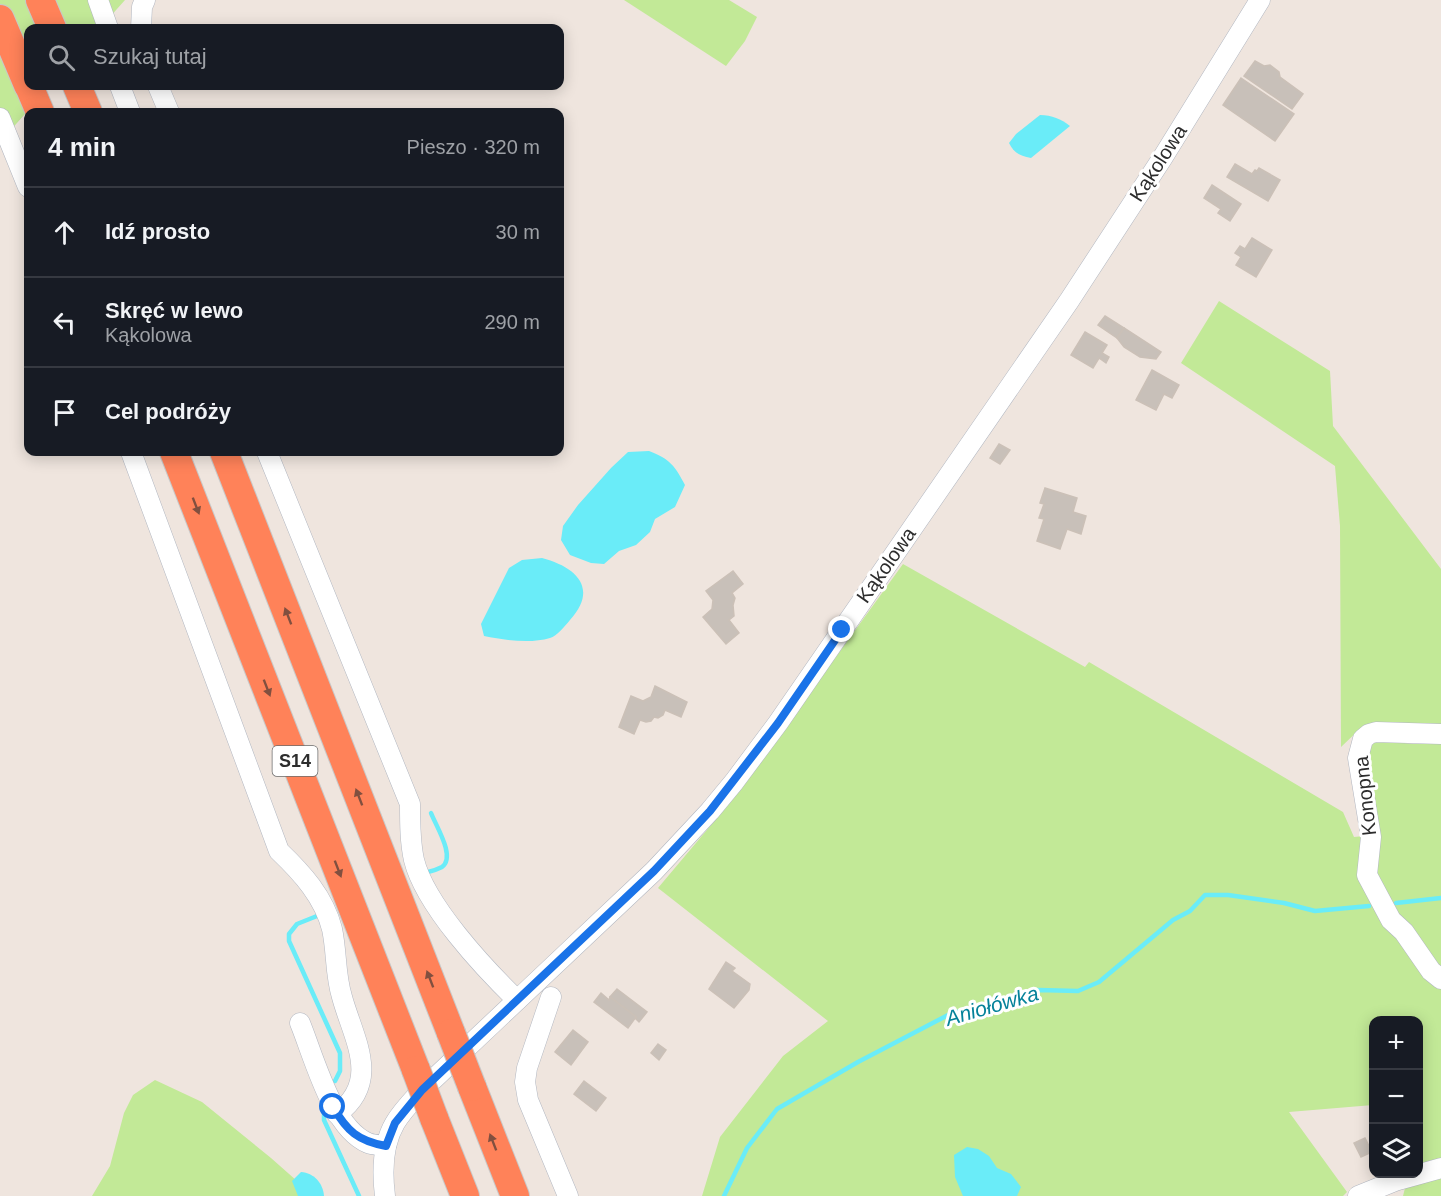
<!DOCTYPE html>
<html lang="pl">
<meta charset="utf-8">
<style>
:root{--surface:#171b24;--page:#20242c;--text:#f1f3f6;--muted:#9ea1a6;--line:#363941}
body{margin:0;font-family:Helvetica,sans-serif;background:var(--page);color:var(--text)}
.controls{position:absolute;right:18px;bottom:18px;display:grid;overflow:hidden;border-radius:12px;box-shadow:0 3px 15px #0003}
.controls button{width:54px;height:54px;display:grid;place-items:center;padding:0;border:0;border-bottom:2px solid var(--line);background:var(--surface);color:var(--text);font:30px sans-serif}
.stop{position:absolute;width:18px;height:18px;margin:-14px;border:4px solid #1a73e8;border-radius:50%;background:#fff}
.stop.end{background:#1a73e8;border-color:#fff;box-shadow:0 2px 6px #0008}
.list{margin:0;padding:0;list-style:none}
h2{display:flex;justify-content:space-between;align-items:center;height:78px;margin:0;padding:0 24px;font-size:26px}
h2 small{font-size:20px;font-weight:400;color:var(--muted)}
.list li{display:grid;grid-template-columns:39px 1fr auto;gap:18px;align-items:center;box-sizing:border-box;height:90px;padding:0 24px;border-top:2px solid var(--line)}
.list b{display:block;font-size:22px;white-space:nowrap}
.list p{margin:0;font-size:20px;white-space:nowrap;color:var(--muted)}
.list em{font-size:20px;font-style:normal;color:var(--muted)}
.icon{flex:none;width:33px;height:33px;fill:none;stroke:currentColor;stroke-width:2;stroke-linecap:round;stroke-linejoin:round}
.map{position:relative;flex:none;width:1441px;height:1196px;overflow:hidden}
.search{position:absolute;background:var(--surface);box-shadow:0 3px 15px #0003;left:24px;top:24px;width:540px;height:66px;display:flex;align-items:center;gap:15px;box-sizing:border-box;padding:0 21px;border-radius:12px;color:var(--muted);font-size:22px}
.panel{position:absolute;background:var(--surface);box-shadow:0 3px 15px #0003;left:24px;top:108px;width:540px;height:348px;border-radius:12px}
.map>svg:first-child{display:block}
.green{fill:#c2e997}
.water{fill:#6aecf8}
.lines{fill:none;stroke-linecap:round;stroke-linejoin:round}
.stream{stroke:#6aecf8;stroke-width:4.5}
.building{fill:#c8c0b9;stroke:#cbc0b7;stroke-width:1.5}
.minor-casing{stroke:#b2b7c1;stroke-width:21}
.highway-casing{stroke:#c8c8c8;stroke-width:30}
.minor{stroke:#fff;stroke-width:20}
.highway{stroke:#ff8259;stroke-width:28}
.highway-bridge-casing{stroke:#c8c8c8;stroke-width:30;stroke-linecap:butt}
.highway-bridge{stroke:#ff8259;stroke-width:28}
.oneway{fill:#814f3f}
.route{stroke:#1a73e8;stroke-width:8}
.labels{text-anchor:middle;stroke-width:6;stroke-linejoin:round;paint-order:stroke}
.shield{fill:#fff;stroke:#6c6c6c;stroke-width:1.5}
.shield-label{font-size:18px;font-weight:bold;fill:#2d2d2d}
.street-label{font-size:20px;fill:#2d2d2d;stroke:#fff}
.water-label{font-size:21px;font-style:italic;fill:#05829a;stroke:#fff}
</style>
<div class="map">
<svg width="1441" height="1196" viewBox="0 0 1441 1196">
<rect width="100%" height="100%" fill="#efe5de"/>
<g class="green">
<polygon points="0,0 125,0 100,28 28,28 28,86 50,86 0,142"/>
<polygon points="624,0 729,0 757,17 745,41 726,66"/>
<polygon points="1219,301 1330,371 1333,426 1441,569 1441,727 1394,728 1364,725 1341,747 1340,526 1335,466 1181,363"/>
<polygon points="903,564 1085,667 1089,662 1343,812 1354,837 1374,835 1366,754 1375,740 1414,744 1441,742 1441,1196 1403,1196 1406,1184 1418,1174 1418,1020 1374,1020 1373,1105 1289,1112 1347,1192 1343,1196 702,1196 720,1137 783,1056 828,1021 658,888 733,799"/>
<polygon points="155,1080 202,1102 271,1158 314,1196 92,1196 110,1166 124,1113 133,1095"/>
</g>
<g class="water">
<path d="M1040,115C1052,115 1061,119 1070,126L1031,158C1020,156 1014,153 1009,143L1016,134Z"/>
<path d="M649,451C670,459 675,466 685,485L675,507L655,519L650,532L636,545L619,551L604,564L591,563L570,555L561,540L563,526L578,505L611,468L628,452Z"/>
<path d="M542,558C576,567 599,588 570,620C565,626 557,636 550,638C530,644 504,640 484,636L481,624L509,568L522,560Z"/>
<polygon points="967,1147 978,1149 989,1156 997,1168 1011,1174 1021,1187 1017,1196 963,1196 955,1177 954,1155"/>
<path d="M301,1172C314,1173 323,1183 324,1196H298L292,1181Z"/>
</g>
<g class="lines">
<g class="stream">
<path d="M428,872C433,871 438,869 442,867C456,857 436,826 431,813"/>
<polyline points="1396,903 1441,898"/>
<polyline points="317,916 297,924 289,934 289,941 340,1053 340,1071 335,1081"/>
<polyline points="324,1110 324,1120 359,1196"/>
<polyline points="724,1196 747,1148 777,1109 858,1062 950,1014 1038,990 1078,991 1099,982 1173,920 1190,911 1205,895 1228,895 1284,903 1315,911 1369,906"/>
</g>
</g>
<g class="building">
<polygon points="1255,61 1264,66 1270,65 1279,72 1280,77 1303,94 1292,109 1244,76"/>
<polygon points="1241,78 1294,114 1275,141 1223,105"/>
<polygon points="1235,164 1252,174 1255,170 1257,171 1259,168 1280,180 1268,201 1227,177"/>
<polygon points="1212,185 1241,204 1230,221 1218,213 1221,209 1204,198"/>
<polygon points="1252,238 1272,250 1256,277 1236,265 1241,257 1235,253 1240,246 1245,249"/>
<polygon points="1105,316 1124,328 1117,338 1098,325"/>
<polygon points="1124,328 1161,352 1156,359 1140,357 1124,347 1117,338"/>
<polygon points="1085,332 1107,345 1102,353 1109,357 1106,363 1099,358 1093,368 1071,355"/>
<polygon points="1152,370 1179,385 1172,398 1164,394 1156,410 1136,400"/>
<polygon points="999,444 1010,450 1000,464 990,458"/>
<polygon points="1045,488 1077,498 1073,512 1086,516 1081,534 1067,529 1060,549 1037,541 1044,519 1039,518 1044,504 1040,503"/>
<polygon points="733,571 743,584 732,593 735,598 733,605 734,616 729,620 739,633 726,644 703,617 712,609 713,600 706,591"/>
<polygon points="655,686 687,702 681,717 665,710 663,715 658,718 654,717 651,721 646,722 640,720 634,734 619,727 631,696 643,701 651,697"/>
<polygon points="726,962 735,968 732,971 750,984 749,990 734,1008 709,989"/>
<polygon points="617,989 647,1012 639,1022 635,1018 636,1017 610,997"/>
<polygon points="601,993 609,1000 610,997 636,1017 628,1028 594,1002"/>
<polygon points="573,1030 588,1042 571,1065 555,1052"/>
<polygon points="658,1044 666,1050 659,1060 651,1053"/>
<polygon points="584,1081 606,1098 596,1111 574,1094"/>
<polygon points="1365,1138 1372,1152 1361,1157 1354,1143"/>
</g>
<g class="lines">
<g class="minor-casing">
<g id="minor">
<polyline points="98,0 108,28"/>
<polyline points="141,28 142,7 145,0"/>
<polyline points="120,86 130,112"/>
<polyline points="158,86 169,112"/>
<polyline points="0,118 28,187"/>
<path d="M131,452L279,851C302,873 324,897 332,929C337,952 335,975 342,997C353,1038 382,1081 337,1114"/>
<path d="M267,452L410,804C410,823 410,842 414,860C425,905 484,968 517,1000"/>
<polyline points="1441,734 1376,732 1369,734 1363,739 1358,758 1371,837 1367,875 1391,920 1404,932 1431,971 1441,979"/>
<polyline points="551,997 527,1068 525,1082 528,1100 568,1196"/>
<path d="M300,1023C314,1057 332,1128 368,1143C373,1145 380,1145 386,1146"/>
<path d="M385,1196C382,1172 382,1145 395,1123C402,1111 413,1100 422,1090L654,871L710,811L734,782L778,723L1069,301L1163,157L1260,0"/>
<polyline points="1358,1196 1395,1181 1441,1168"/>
</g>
</g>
<g class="highway-casing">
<g id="highway">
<polyline points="40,0 52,28"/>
<polyline points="0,19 28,85"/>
<polyline points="29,86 40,112"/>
<polyline points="77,86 88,112"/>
<polyline points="174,452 416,1070"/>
<polyline points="224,452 451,1033"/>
<polyline points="472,1087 515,1196"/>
<polyline points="434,1118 465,1196"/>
</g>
</g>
<use href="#minor" class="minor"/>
<use href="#highway" class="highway"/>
<g class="highway-bridge-casing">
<g id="highway-bridge">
<polyline points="451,1033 472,1087"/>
<polyline points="416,1070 434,1118"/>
</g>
</g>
<use href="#highway-bridge" class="highway-bridge"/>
</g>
<defs><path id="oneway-solid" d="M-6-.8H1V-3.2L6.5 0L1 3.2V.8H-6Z" transform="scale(1.5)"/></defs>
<g class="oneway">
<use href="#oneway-solid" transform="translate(196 506) rotate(69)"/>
<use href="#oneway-solid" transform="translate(288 616) rotate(-111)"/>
<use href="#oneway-solid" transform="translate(267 688) rotate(69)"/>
<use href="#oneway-solid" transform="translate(359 797) rotate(-111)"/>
<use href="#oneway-solid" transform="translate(338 869) rotate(69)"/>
<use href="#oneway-solid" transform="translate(430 979) rotate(-111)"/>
<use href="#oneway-solid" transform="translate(493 1142) rotate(-111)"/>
</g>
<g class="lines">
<path class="route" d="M333,1107C347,1131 358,1141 386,1146L395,1123L422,1090L654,871L710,811L778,723L842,630"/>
</g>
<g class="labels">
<rect class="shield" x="272.5" y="746" width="45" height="30" rx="4.5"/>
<g class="shield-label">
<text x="295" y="767">S14</text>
</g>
<g class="street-label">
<text transform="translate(1158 163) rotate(-57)" y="7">Kąkolowa</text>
<text transform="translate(886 565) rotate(-55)" y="7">Kąkolowa</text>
<text transform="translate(1365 796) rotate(-96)" y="7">Konopna</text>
</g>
<g class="water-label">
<text transform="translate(992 1006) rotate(-16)" y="7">Aniołówka</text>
</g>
</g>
</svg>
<div class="controls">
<button>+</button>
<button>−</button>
<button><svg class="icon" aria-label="layers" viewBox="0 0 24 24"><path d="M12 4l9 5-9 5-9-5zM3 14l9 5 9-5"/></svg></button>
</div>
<div class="stop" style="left:333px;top:1107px"></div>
<div class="stop end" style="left:842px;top:630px"></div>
<div class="search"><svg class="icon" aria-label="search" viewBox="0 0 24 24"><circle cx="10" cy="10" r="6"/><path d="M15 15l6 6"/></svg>Szukaj tutaj</div>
<section class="panel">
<h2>4 min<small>Pieszo · 320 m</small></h2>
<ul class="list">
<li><svg class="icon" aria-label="ahead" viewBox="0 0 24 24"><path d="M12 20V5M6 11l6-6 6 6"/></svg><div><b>Idź prosto</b></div><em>30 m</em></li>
<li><svg class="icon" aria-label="left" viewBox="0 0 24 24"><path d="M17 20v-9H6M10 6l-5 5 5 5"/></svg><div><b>Skręć w lewo</b><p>Kąkolowa</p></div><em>290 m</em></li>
<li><svg class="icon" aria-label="arrive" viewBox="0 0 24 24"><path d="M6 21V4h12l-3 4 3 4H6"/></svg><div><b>Cel podróży</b></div></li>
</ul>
</section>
</div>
